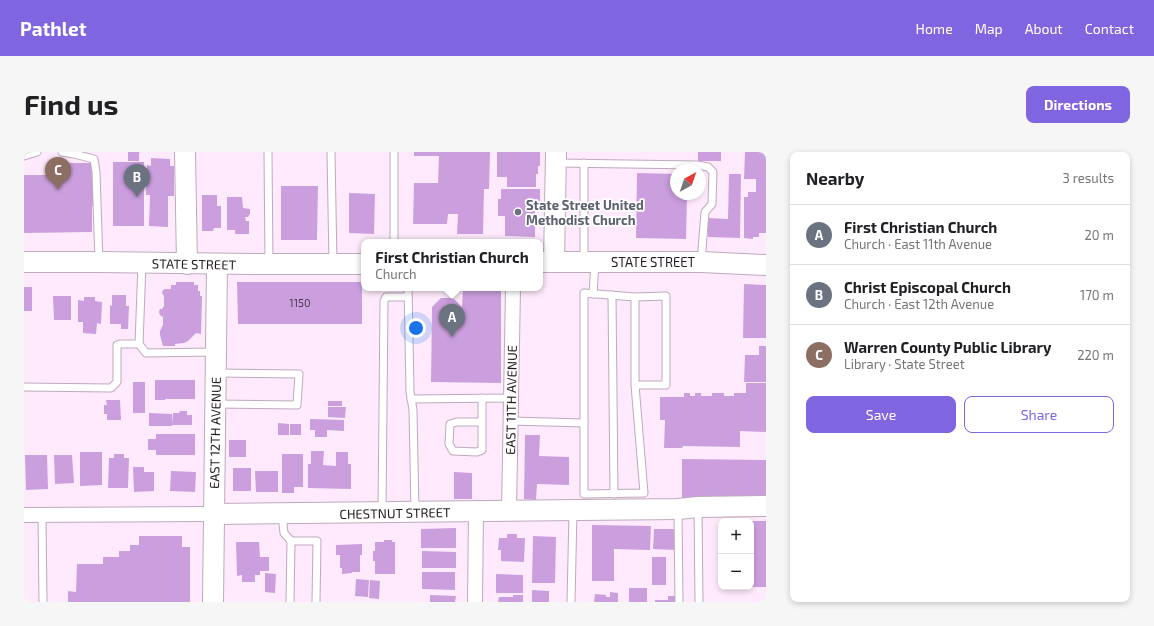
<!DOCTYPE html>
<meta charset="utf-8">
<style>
:root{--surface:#fff;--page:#f6f6f6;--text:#202124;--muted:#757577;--line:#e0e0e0;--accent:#7f65e0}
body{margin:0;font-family:"Exo 2",sans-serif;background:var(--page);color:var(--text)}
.controls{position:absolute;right:12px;bottom:12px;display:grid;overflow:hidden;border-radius:8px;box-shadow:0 2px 6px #0003}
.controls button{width:36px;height:36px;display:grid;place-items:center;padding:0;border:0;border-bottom:1px solid var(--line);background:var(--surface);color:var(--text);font:20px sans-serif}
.compass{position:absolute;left:646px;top:12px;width:36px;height:36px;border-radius:50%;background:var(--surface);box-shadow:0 2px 6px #0003;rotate:40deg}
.you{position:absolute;left:392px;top:176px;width:14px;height:14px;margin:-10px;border:3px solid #fff;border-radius:50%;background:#1a73e8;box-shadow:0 0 0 6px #1a73e833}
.badge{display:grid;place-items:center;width:26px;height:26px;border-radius:50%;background:var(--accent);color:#fff;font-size:13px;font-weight:700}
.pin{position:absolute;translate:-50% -33px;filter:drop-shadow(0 1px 2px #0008)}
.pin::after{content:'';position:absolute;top:21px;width:14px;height:12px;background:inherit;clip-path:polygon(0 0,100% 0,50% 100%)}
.popup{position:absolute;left:337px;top:87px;width:182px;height:52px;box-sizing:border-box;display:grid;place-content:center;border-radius:8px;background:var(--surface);filter:drop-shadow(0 1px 3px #0005);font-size:13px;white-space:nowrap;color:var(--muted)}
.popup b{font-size:15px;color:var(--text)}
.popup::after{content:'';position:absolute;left:50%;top:100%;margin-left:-8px;border:8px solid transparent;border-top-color:var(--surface)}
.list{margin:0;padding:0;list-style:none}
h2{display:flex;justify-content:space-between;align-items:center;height:52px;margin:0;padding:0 16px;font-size:17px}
h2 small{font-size:13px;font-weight:400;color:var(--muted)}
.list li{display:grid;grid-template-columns:26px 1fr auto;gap:12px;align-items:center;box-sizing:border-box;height:60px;padding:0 16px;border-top:1px solid var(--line)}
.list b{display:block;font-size:15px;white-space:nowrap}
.list p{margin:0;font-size:13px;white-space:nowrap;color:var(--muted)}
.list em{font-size:13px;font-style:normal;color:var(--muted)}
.actions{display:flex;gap:8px;padding:12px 16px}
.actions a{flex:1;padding:9px 0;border:1px solid var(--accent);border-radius:8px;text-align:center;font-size:14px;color:var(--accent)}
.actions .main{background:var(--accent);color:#fff}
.map{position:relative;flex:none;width:742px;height:450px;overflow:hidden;border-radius:8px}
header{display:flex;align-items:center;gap:24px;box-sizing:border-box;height:56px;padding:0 20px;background:var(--accent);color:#fff}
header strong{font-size:19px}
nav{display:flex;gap:22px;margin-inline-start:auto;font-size:14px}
.intro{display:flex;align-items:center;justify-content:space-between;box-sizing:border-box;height:96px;padding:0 24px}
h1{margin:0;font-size:28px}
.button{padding:10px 18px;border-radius:8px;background:var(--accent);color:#fff;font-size:14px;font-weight:700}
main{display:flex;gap:24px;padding:0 24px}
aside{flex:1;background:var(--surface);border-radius:8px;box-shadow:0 2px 6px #0003}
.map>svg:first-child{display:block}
.building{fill:#cb9fde}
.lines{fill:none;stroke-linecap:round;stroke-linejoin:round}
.lane-casing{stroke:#bdaabc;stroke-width:9}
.street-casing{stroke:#bdaabc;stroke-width:16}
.secondary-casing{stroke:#bdaabc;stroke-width:22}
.lane{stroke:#fff;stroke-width:7}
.street{stroke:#fff;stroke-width:14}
.secondary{stroke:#fff;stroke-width:20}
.worship-dot{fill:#6b7280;stroke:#fefefe;stroke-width:1.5}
.labels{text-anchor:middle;stroke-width:3.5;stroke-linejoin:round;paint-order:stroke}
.number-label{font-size:11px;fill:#4c3c51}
.worship-label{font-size:13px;font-weight:bold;fill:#5b616d;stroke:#fefefe;text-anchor:start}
.street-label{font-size:13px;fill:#221b22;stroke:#fefefe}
</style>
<header>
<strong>Pathlet</strong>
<nav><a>Home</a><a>Map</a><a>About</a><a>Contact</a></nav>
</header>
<div class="intro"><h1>Find us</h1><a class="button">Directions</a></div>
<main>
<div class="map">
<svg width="742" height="450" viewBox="0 0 742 450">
<rect width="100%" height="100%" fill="#feeafc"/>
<g class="building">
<polygon points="104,0 116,0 115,1 115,9 104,9"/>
<polygon points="390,0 466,0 465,37 460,37 459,82 433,82 434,62 424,62 423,72 389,72 390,31 414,31 415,4 390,4"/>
<polygon points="473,0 516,0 516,14 514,14 514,22 512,22 512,35 483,35 483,25 473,25"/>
<rect x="674" y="0" width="23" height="9"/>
<polygon points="721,0 742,0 742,81 735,81 735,85 729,85 729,87 720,86 720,45 724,45 724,40 732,40 732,27 720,27"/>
<polygon points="127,6 146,7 146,14 150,14 150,44 144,44 144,75 125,74 126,43 122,43 123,13 127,14"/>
<rect x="89" y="10" width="31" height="64"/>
<polygon points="26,11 68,11 69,54 68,54 68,80 0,81 0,23 26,23"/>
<polygon points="613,21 652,22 652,42 663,42 662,87 612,86"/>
<polygon points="705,22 717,22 716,86 684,85 684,66 704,67"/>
<polygon points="257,34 294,34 293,88 257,88"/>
<polygon points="477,37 516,37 516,56 511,56 511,85 481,84 481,64 474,64 474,47 477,47"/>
<polygon points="325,41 351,42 350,82 325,81"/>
<polygon points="178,43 193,43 193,54 197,54 197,76 190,76 189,79 178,79"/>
<polygon points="203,45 218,45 219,56 226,57 226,62 224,65 221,65 222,69 225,69 225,82 211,82 211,78 203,78"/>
<polygon points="152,130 170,130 170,133 174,133 174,139 176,139 176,144 178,144 177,182 172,181 164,189 160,191 151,192 151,194 139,194 136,183 136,179 139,173 139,165 136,163 135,160 136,157 138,157 140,154 140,144 138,141 139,138 141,137 147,137 147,133 152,133"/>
<polygon points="213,130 338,130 338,172 214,172"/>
<polygon points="720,132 742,133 742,186 719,186"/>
<rect x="0" y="135" width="8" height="24"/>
<polygon points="439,136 477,136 477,231 407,230 408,155 417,146 429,146 438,155"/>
<polygon points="88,143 102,143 102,154 105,154 104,177 97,177 97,172 86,172 86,153 88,154"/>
<polygon points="29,144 47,144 47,168 30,168"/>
<polygon points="60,145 71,145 71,149 78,150 77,172 73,171 72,182 59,181 59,170 54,170 54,148 60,149"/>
<polygon points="735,194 742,194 742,230 720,230 721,203 735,203"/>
<polygon points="131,228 171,228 171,247 141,247 141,248 131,248"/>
<rect x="109" y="230" width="12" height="31"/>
<polygon points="722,231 742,231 742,280 716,279 716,295 659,294 658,296 640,296 641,268 636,268 636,245 660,245 660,241 666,241 666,244 671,244 671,241 677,241 677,244 688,244 688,241 700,241 700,244 710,244 710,241 722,241"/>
<polygon points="82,248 96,248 97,268 83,268 83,262 80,262 80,253 83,253"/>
<rect x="304" y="249" width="14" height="5"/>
<polygon points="304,255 322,255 321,266 304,265"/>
<polygon points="156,259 163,259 163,263 168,263 168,273 148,273 149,261 155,261"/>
<polygon points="125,261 148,262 148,274 125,274"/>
<polygon points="286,267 320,268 320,279 303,278 303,285 291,285 291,278 286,278"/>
<polygon points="254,271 265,272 265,283 254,283"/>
<rect x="266" y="272" width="11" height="11"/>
<polygon points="132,282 171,282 171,303 132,303 132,298 124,298 124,287 132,287"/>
<polygon points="501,283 516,283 515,304 545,305 545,333 513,332 512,348 500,347"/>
<rect x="205" y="288" width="17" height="17"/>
<polygon points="287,299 300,299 299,313 312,314 312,300 324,300 324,312 327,312 327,337 284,336 284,312 287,312"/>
<polygon points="56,300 78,300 78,333 56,334"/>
<polygon points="90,302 100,302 100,306 105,306 104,336 84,336 85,306 90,306"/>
<polygon points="258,302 279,302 279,335 270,335 270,341 258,341"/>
<polygon points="1,303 23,303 24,337 2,338"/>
<polygon points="30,303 48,303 50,331 31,332"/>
<polygon points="658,307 742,308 742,348 658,347"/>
<polygon points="109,315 120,315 120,320 130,320 130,339 110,340"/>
<rect x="209" y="316" width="18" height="23"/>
<polygon points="147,319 172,320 171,340 146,339"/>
<polygon points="231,319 254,319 254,340 232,340"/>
<polygon points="430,320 448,321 448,347 430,347"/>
<rect x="727" y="369" width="15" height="66"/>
<polygon points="568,373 627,374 626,398 590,397 590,429 568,429"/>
<polygon points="432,376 432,396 397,396 397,377"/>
<polygon points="630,377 652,377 652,398 629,397"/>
<polygon points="483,382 493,382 493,386 501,386 500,410 477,409 477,398 474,398 475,386 483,386"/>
<polygon points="115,384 158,384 158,395 166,395 166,450 44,450 44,439 52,440 53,412 79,412 79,405 95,405 95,399 106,399 106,393 115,393"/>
<polygon points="509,384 532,385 531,431 508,431"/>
<polygon points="360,388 368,388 368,390 371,390 371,422 351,422 351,409 349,409 349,399 351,399 351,390 360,390"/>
<polygon points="212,390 235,390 236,405 245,405 245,419 236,419 236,423 231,423 231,430 218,430 218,423 213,424"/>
<polygon points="338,392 338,403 336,403 336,420 328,420 328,421 318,422 318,416 316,416 316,403 312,403 312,393"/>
<polygon points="398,399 432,400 432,416 398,416"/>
<rect x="628" y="405" width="14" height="28"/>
<polygon points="398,420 431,420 431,438 398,437"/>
<polygon points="241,421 252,422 251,441 241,440"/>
<polygon points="472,422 499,423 499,441 472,441"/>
<polygon points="332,427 345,428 344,445 331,444"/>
<polygon points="346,428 356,429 355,447 345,446"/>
<rect x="605" y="436" width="18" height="14"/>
<polygon points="508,438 525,439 525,450 508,450"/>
<polygon points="586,440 594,441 594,450 570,450 571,442 582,443 582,445 586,445"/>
<polygon points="406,443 432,444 431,450 406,450"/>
<polygon points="489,443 499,443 499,450 474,450 475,445 489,445"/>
<polygon points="644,444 651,444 651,448 653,448 653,450 631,450 631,448 644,448"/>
</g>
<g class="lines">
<g class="lane-casing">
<g id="lane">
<polyline points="38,0 50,2 70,7 72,20 75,110"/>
<polyline points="244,0 245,112"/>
<polyline points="307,0 309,112"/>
<polyline points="0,4 13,0"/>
<polyline points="533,11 673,13 684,15 689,20 688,52 681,60 677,110"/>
<polyline points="370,90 370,0"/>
<polyline points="560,109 560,11"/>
<polyline points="118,111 115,192 122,201 191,200"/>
<polyline points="384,136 386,240 389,258 391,359"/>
<polyline points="569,142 571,111"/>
<polyline points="588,143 590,342"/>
<polyline points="611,233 642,233 642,144 611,145 611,233 620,341 560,342 560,141 611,145"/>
<polyline points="0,235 87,236 93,230 93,193 96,192 115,192"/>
<polyline points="458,246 458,298 453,300 429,299 425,292 426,272 433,270 458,270"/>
<polyline points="387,247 487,246"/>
<polyline points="192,252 273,253 275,222 194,221"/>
<polyline points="487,269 560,271"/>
<polyline points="674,355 675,450"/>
<polyline points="654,359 655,450"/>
<polyline points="358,360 360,149 362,145 384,145"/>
<polyline points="18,363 19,450"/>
<polyline points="258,363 260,381 267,389 266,450"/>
<polyline points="267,389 293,389 292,450"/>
<polyline points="547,450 549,360"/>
</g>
</g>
<g class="street-casing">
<g id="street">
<polyline points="485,359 489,136"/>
<polyline points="0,363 190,362"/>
<polyline points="451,450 452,360"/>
</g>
</g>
<g class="secondary-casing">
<g id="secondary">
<polyline points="161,0 163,112"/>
<polyline points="0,110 75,110 230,112 340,112"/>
<polyline points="516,110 677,110 742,113"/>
<polyline points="530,110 532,0"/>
<polyline points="190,362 654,357 674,355 742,354"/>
<polyline points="189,450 193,112"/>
</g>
</g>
<use href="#lane" class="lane"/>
<use href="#street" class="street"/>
<use href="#secondary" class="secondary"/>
</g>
<circle class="worship-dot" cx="494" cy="60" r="4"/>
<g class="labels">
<g class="number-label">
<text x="276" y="155">1150</text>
</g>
<g class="worship-label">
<text x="502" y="58">State Street United<tspan x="502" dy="15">Methodist Church</tspan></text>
</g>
<g class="street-label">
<text x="629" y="115">STATE STREET</text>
<text transform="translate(170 112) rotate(1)" y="5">STATE STREET</text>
<text transform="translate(487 248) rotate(-89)" y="5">EAST 11TH AVENUE</text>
<text transform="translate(191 281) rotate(-89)" y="5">EAST 12TH AVENUE</text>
<text transform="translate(371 361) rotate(-1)" y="5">CHESTNUT STREET</text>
</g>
</g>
</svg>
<div class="controls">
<button>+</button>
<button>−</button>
</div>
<svg class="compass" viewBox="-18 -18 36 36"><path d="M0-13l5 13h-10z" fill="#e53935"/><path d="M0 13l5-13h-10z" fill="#757577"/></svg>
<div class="you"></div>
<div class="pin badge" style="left:428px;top:185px;background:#6b7280">A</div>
<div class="popup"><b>First Christian Church</b>Church</div>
<div class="pin badge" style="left:113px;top:45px;background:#6b7280">B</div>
<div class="pin badge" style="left:34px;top:38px;background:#8d6e63">C</div>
</div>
<aside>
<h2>Nearby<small>3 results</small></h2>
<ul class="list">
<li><span class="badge" style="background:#6b7280">A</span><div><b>First Christian Church</b><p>Church · East 11th Avenue</p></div><em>20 m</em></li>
<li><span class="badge" style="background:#6b7280">B</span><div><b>Christ Episcopal Church</b><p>Church · East 12th Avenue</p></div><em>170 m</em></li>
<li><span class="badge" style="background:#8d6e63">C</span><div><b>Warren County Public Library</b><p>Library · State Street</p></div><em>220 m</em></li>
</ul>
<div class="actions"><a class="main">Save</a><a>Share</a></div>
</aside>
</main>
